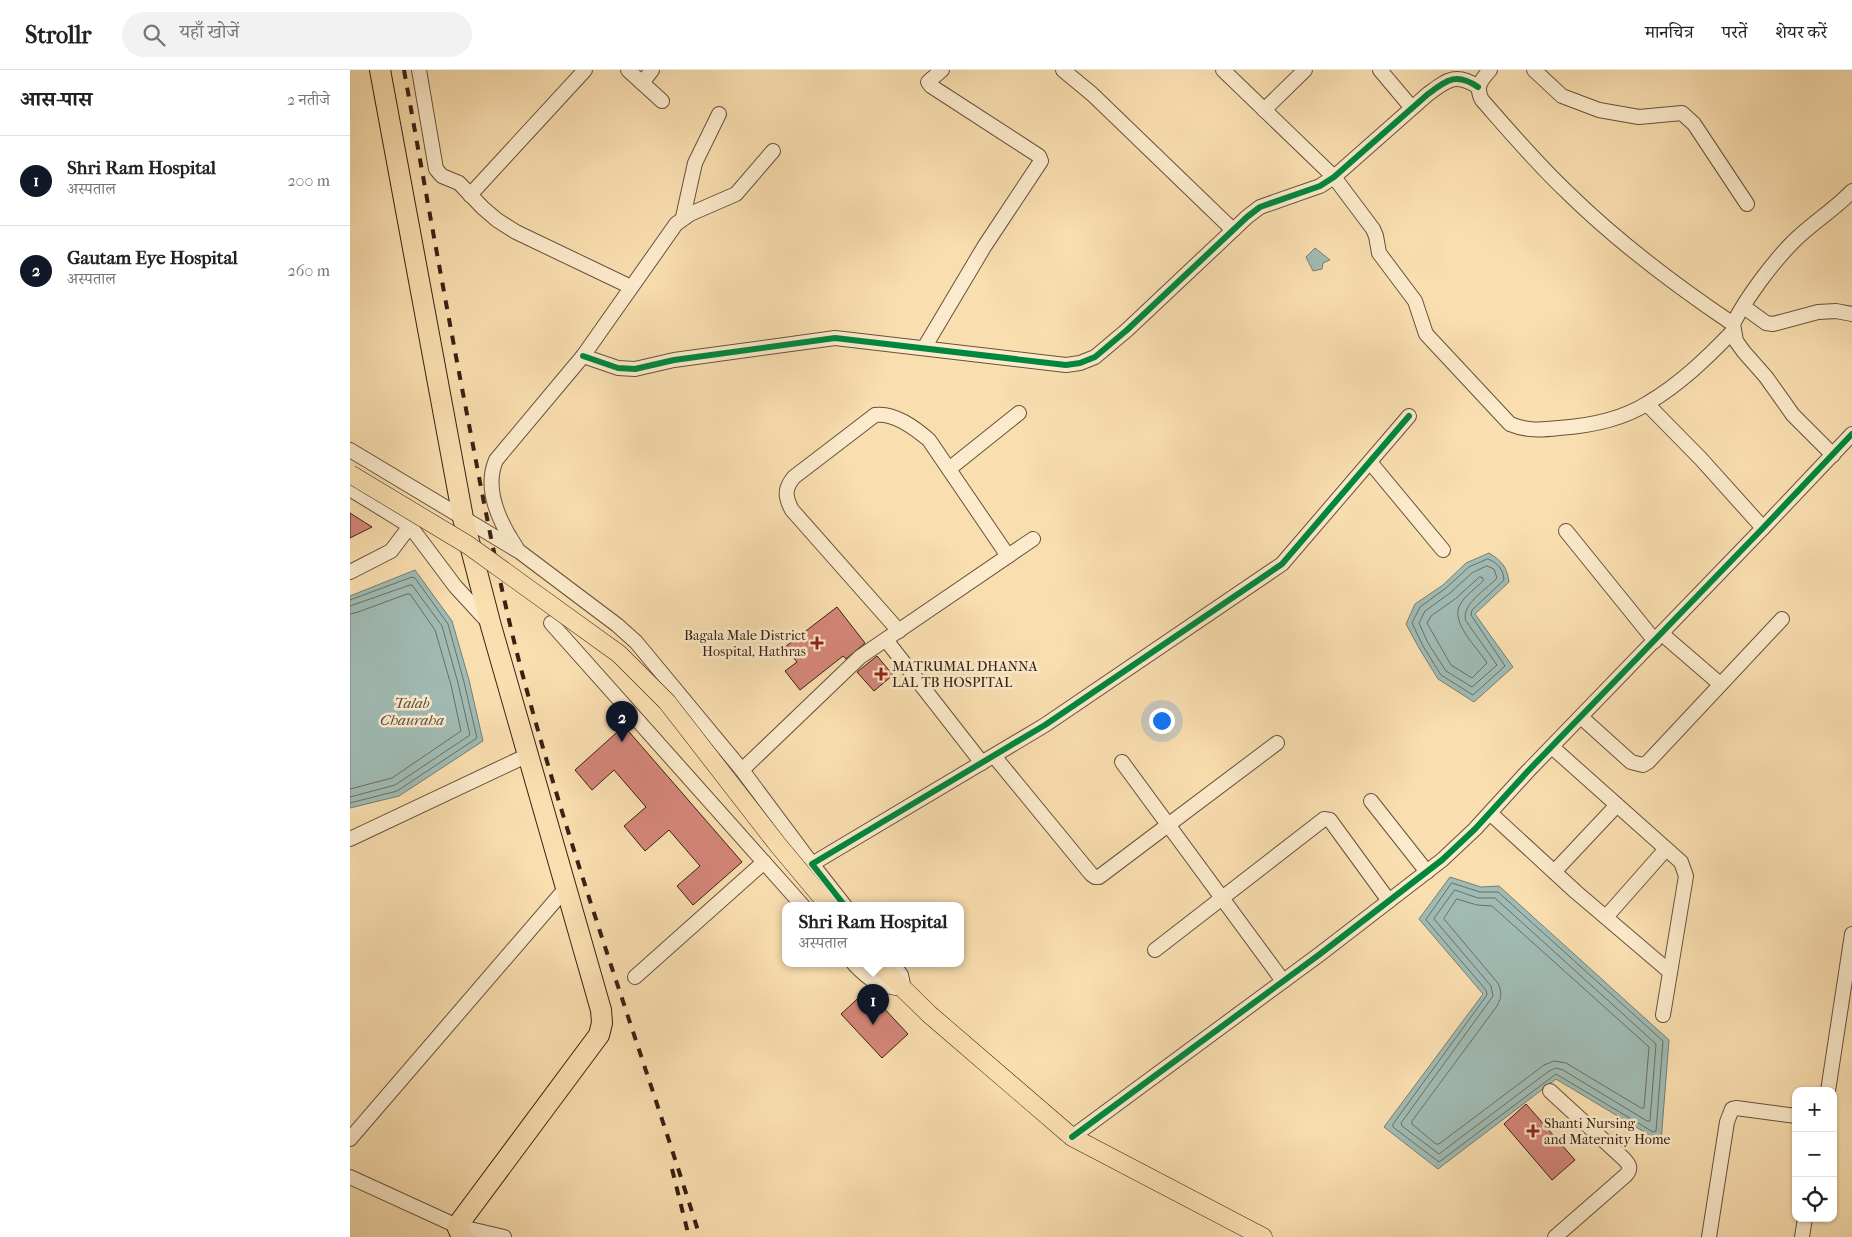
<!DOCTYPE html>
<html lang="hi">
<meta charset="utf-8">
<style>
:root{--surface:#fff;--page:#f2f2f2;--text:#222;--muted:#767676;--line:#e0e0e0;--accent:#111827}
body{margin:0;font-family:"IM FELL French Canon","Noto Serif Devanagari",serif;background:var(--page);color:var(--text)}
.controls{position:absolute;right:15px;bottom:15px;display:grid;overflow:hidden;border-radius:10px;box-shadow:0 1px 4px #0004}
.controls button{width:45px;height:45px;display:grid;place-items:center;padding:0;border:0;border-bottom:1px solid var(--line);background:var(--surface);color:var(--text);font:25px sans-serif}
.you{position:absolute;left:811px;top:650px;width:18px;height:18px;margin:-12px;border:4px solid #fff;border-radius:50%;background:#1a73e8;box-shadow:0 0 0 8px #1a73e833}
.badge{display:grid;place-items:center;width:32px;height:32px;border-radius:50%;background:var(--accent);color:#fff;font-size:16px;font-weight:700}
.pin{position:absolute;translate:-50% -41px;filter:drop-shadow(0 1px 2px #0008)}
.pin::after{content:'';position:absolute;top:26px;width:18px;height:15px;background:inherit;clip-path:polygon(0 0,100% 0,50% 100%)}
.popup{position:absolute;left:432px;top:832px;width:182px;height:65px;box-sizing:border-box;display:grid;place-content:center;border-radius:10px;background:var(--surface);filter:drop-shadow(0 1px 4px #0005);font-size:16px;white-space:nowrap;color:var(--muted)}
.popup b{font-size:19px;color:var(--text)}
.popup::after{content:'';position:absolute;left:50%;top:100%;margin-left:-10px;border:10px solid transparent;border-top-color:var(--surface)}
.list{margin:0;padding:0;list-style:none}
h2{display:flex;justify-content:space-between;align-items:center;height:65px;margin:0;padding:0 20px;font-size:21px}
h2 small{font-size:16px;font-weight:400;color:var(--muted)}
.list li{display:grid;grid-template-columns:32px 1fr auto;gap:15px;align-items:center;box-sizing:border-box;height:90px;padding:0 20px;border-top:1px solid var(--line)}
.list b{display:block;font-size:19px;white-space:nowrap}
.list p{margin:0;font-size:16px;white-space:nowrap;color:var(--muted)}
.list em{font-size:16px;font-style:normal;color:var(--muted)}
.icon{flex:none;width:28px;height:28px;fill:none;stroke:currentColor;stroke-width:2;stroke-linecap:round;stroke-linejoin:round}
.map{position:relative;flex:none;width:1502px;height:1167px;overflow:hidden}
header{display:flex;align-items:center;gap:30px;box-sizing:border-box;height:70px;padding:0 25px;background:var(--surface);border-bottom:1px solid var(--line)}
header strong{font-size:24px}
nav{display:flex;gap:28px;margin-inline-start:auto;font-size:18px}
.search{width:350px;height:45px;background:var(--page);display:flex;align-items:center;gap:12px;box-sizing:border-box;padding:0 18px;border-radius:28px;color:var(--muted);font-size:19px}
main{display:flex}
aside{flex:1;background:var(--surface)}
.map>svg:first-child{display:block}
.water{fill:#a0bbb4;stroke:#767e74}
.lines{fill:none;stroke-linecap:round;stroke-linejoin:round}
.shore{stroke:#6c6e64;stroke-width:1}
.building{fill:#d5867a;stroke:#372214}
.minor-casing{stroke:#68513b;stroke-width:16}
.major-casing{stroke:#372214;stroke-width:19}
.highway-casing{stroke:#372214;stroke-width:22}
.minor{stroke:#fbeacb;stroke-width:14}
.major{stroke:#f9deaf;stroke-width:18}
.highway{stroke:#f9deaf;stroke-width:20}
.rail{stroke:#372214;stroke-width:4;stroke-dasharray:9 9;stroke-linecap:butt}
.major-bridge-casing{stroke:#372214;stroke-width:19;stroke-linecap:butt}
.major-bridge{stroke:#f9deaf;stroke-width:18}
.cycleway-casing{stroke:#fbeacb;stroke-width:9}
.cycleway{stroke:#00873e;stroke-width:6}
.poi-dot{fill:#8f2418;stroke:#fbeacb;stroke-width:2}
.labels{text-anchor:middle;stroke-width:5;stroke-linejoin:round;paint-order:stroke}
.poi-label{font-size:14px;fill:#372214;stroke:#fbeacb;text-anchor:start}
.water-label{font-size:15px;font-style:italic;fill:#565044;stroke:#fbeacb}
</style>
<header>
<strong>Strollr</strong>
<div class="search"><svg class="icon" aria-label="search" viewBox="0 0 24 24"><circle cx="10" cy="10" r="6"/><path d="M15 15l6 6"/></svg>यहाँ खोजें</div>
<nav><a>मानचित्र</a><a>परतें</a><a>शेयर करें</a></nav>
</header>
<main>
<aside>
<h2>आस-पास<small>2 नतीजे</small></h2>
<ul class="list">
<li><span class="badge">1</span><div><b>Shri Ram Hospital</b><p>अस्पताल</p></div><em>200 m</em></li>
<li><span class="badge">2</span><div><b>Gautam Eye Hospital</b><p>अस्पताल</p></div><em>260 m</em></li>
</ul>
</aside>
<div class="map">
<svg width="1502" height="1167" viewBox="0 0 1502 1167">
<rect width="100%" height="100%" fill="#f9deaf"/>
<filter id="stains"><feTurbulence type="fractalNoise" baseFrequency=".004" numOctaves="4"/><feColorMatrix values="0 0 0 0 .2 0 0 0 0 .09 0 0 0 0 .02 0 0 0 .5 -.17"/></filter>
<radialGradient id="worn" r=".72"><stop offset=".6" stop-color="#630" stop-opacity="0"/><stop offset="1" stop-color="#630" stop-opacity=".3"/></radialGradient>
<g class="water">
<polygon points="965,178 980,190 973,193 972,199 963,201 956,187"/>
<path d="M1139,483C1152,491 1157,497 1159,512L1125,544L1163,597L1124,632L1088,609L1069,578L1056,554L1065,534L1093,515L1116,493Z"/>
<polygon points="65,500 102,551 119,610 133,671 49,726 0,738 0,526"/>
<polygon points="1100,807 1131,817 1149,816 1319,970 1311,1072 1206,1009 1088,1099 1034,1057 1133,924 1069,849"/>
</g>
<g class="lines">
<g class="shore">
<path d="M1138,489C1148,493 1153,499 1154,510L1122,540L1121,545L1155,596L1123,625L1091,605L1073,576L1062,553L1070,537L1096,518L1119,497Z"/>
<path d="M1137,496L1144,499L1147,508C1137,519 1110,535 1116,551L1147,595L1122,617L1096,601L1078,573L1069,553L1075,541L1100,523L1122,503Z"/>
<path d="M1130,507L1133,508V511C1126,518 1116,525 1111,533C1098,551 1128,578 1137,593L1122,608L1101,595L1077,553L1081,546L1105,529Z"/>
<polyline points="0,530 62,507 65,508 98,554 114,612 127,668 47,721 0,733"/>
<polyline points="0,536 60,515 62,515 92,556 108,613 120,665 45,715 0,727"/>
<polyline points="0,544 8,542 57,524 60,524 85,560 101,615 111,661 42,708 0,719"/>
<polygon points="1102,813 1130,822 1148,822 1313,971 1306,1061 1303,1062 1206,1004 1089,1092 1043,1057 1043,1054 1137,925 1136,920 1076,850"/>
<polygon points="1105,820 1128,828 1145,828 1306,974 1300,1051 1297,1051 1213,1000 1206,998 1199,1001 1089,1084 1052,1056 1051,1053 1143,926 1141,916 1084,849"/>
<path d="M1107,829L1127,835L1142,836L1299,977L1294,1038H1291L1216,993L1204,991L1194,995L1089,1074H1086L1062,1054V1051L1147,936C1152,927 1152,920 1147,912L1094,849Z"/>
</g>
</g>
<g class="building">
<polygon points="0,443 22,457 0,468"/>
<polygon points="487,537 515,573 496,589 493,586 450,620 435,601 447,592 435,577"/>
<polygon points="527,586 543,605 524,621 507,602"/>
<polygon points="274,656 392,792 343,835 327,816 350,796 319,760 295,781 274,756 296,737 264,700 242,720 225,700"/>
<polygon points="517,920 558,964 532,988 491,944"/>
<polygon points="1176,1034 1225,1090 1202,1110 1154,1054"/>
</g>
<g class="lines">
<g class="minor-casing">
<g id="minor">
<polyline points="69,0 86,99 92,106 109,113 133,138 147,150 166,162 281,217"/>
<polyline points="278,0 312,31"/>
<polyline points="713,0 742,24 883,160"/>
<path d="M873,0L984,107L1023,159L1026,166L1029,183L1065,231L1076,264L1160,354C1177,361 1191,360 1209,358C1238,356 1273,349 1298,333C1330,314 1357,288 1383,261"/>
<polyline points="1030,0 1062,38"/>
<path d="M1140,0C1131,10 1125,17 1132,30C1160,62 1187,94 1218,123C1268,172 1325,215 1383,254"/>
<polyline points="1184,0 1212,26 1249,40 1289,47 1332,43 1344,54 1397,134"/>
<polyline points="292,13 302,0"/>
<polyline points="914,40 955,0"/>
<polyline points="120,125 235,0"/>
<polyline points="333,147 345,93 369,44"/>
<polyline points="1394,237 1416,253 1423,254 1468,242 1486,241 1502,244"/>
<polyline points="574,278 634,177 691,91 689,86 581,16 578,12 592,0"/>
<path d="M233,286L268,298L285,299L324,290L485,268L716,295L730,293L745,287L777,260L897,147L910,137L970,116L984,107L1078,24C1097,10 1106,2 1128,17"/>
<polyline points="1297,334 1351,389 1413,458"/>
<polyline points="0,380 170,482 267,555 286,572 392,700 462,794"/>
<path d="M1483,385L1443,345L1416,307L1394,282L1386,271L1383,254C1396,228 1423,192 1444,171C1462,153 1484,140 1502,121"/>
<polyline points="1020,392 1093,480"/>
<polyline points="599,399 669,343"/>
<polyline points="0,419 60,456 105,516 138,552"/>
<polyline points="1216,461 1305,571"/>
<path d="M166,477C150,453 133,420 146,390L233,286L326,154L340,144L386,124L423,81"/>
<polyline points="0,502 41,481 60,456"/>
<polyline points="201,553 453,836"/>
<path d="M549,561L442,440C435,427 434,419 444,407L525,345C544,342 565,358 579,370L658,486"/>
<polyline points="1312,564 1370,614"/>
<polyline points="536,570 632,693"/>
<polyline points="1231,647 1281,692 1293,695 1298,692 1432,549"/>
<polyline points="1202,677 1331,792 1336,806 1313,945"/>
<polyline points="644,686 741,804 745,807 749,807 927,673"/>
<polyline points="772,692 933,911"/>
<polyline points="392,700 510,587 683,469"/>
<polyline points="1021,731 1077,802"/>
<polyline points="1140,743 1226,822 1320,902"/>
<polyline points="0,769 178,685"/>
<polyline points="1204,802 1267,735"/>
<polyline points="495,836 462,794 695,655 932,494 1059,346"/>
<polyline points="1256,847 1316,779"/>
<polyline points="805,880 974,749 980,750 1039,831"/>
<path d="M504,894C521,912 529,916 554,919L551,905L543,894"/>
<polyline points="285,907 414,792"/>
<path d="M1200,1021L1273,1088C1279,1094 1282,1098 1276,1105L1205,1167"/>
<polyline points="1478,1021 1502,864"/>
<polyline points="722,1067 970,884 1092,790 1125,759 1178,701 1413,458 1502,364"/>
<polyline points="0,1069 216,818"/>
<polyline points="0,1107 107,1156 154,1167"/>
<polyline points="1359,1167 1377,1052 1382,1039 1386,1038 1446,1046"/>
<polyline points="1452,1167 1455,1148"/>
</g>
</g>
<g class="major-casing">
<polyline id="major" points="528,894 579,944 722,1067 913,1167"/>
</g>
<g class="highway-casing">
<polyline id="highway" points="30,0 113,448 141,556 251,940 252,953 249,965 107,1156 112,1167"/>
</g>
<use href="#minor" class="minor"/>
<use href="#major" class="major"/>
<use href="#highway" class="highway"/>
<g class="rail">
<path d="M54,0C76,123 98,247 122,370C136,445 151,521 170,595C221,788 290,976 350,1167"/>
<polyline points="322,1099 339,1167"/>
</g>
<g class="major-bridge-casing">
<polyline id="major-bridge" points="0,404 118,475 269,584 317,632 428,775 479,836"/>
</g>
<use href="#major-bridge" class="major-bridge"/>
<g class="cycleway-casing">
<g id="cycleway">
<path d="M233,286L268,298L285,299L324,290L485,268L716,295L730,293L745,287L777,260L897,147L910,137L970,116L984,107L1078,24C1097,10 1106,2 1128,17"/>
<polyline points="495,836 462,794 695,655 932,494 1059,346"/>
<polyline points="722,1067 970,884 1092,790 1125,759 1178,701 1413,458 1502,364"/>
</g>
</g>
<use href="#cycleway" class="cycleway"/>
</g>
<g class="poi-dot">
<path d="M464.5 565.5h5v5h5v5h-5v5h-5v-5h-5v-5h5z"/>
<path d="M528.5 596.5h5v5h5v5h-5v5h-5v-5h-5v-5h5z"/>
<path d="M1180.5 1053.5h5v5h5v5h-5v5h-5v-5h-5v-5h5z"/>
</g>
<g class="labels">
<g class="poi-label">
<text x="456" y="570" text-anchor="end">Bagala Male District<tspan x="456" dy="16">Hospital, Hathras</tspan></text>
<text x="542" y="601">MATRUMAL DHANNA<tspan x="542" dy="16">LAL TB HOSPITAL</tspan></text>
<text x="1194" y="1058">Shanti Nursing<tspan x="1194" dy="16">and Maternity Home</tspan></text>
</g>
<g class="water-label">
<text x="62" y="638">Talab<tspan x="62" dy="17">Chauraha</tspan></text>
</g>
</g>
<rect width="100%" height="100%" filter="url(#stains)"/>
<rect width="100%" height="100%" fill="url(#worn)"/>
</svg>
<div class="controls">
<button>+</button>
<button>−</button>
<button><svg class="icon" aria-label="locate" viewBox="0 0 24 24"><circle cx="12" cy="12" r="6"/><path d="M12 2v4M12 18v4M2 12h4M18 12h4"/></svg></button>
</div>
<div class="you"></div>
<div class="pin badge" style="left:523px;top:955px">1</div>
<div class="popup"><b>Shri Ram Hospital</b>अस्पताल</div>
<div class="pin badge" style="left:272px;top:672px">2</div>
</div>
</main>
